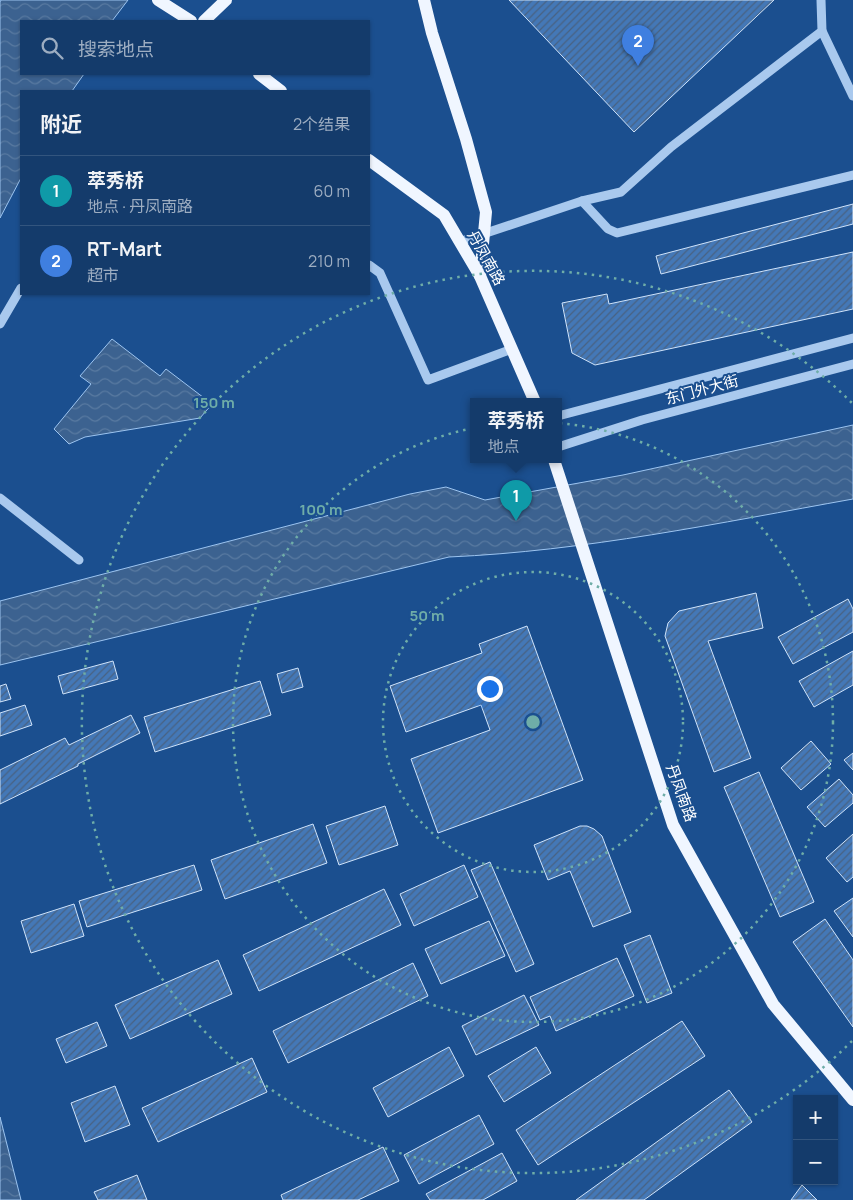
<!DOCTYPE html>
<html lang="zh">
<meta charset="utf-8">
<style>
:root{--surface:#143b6b;--page:#214673;--text:#f1f3f6;--muted:#9dadc1;--line:#33557e;--accent:#ffd166}
body{margin:0;font-family:Manrope,"Noto Sans SC",sans-serif;background:var(--page);color:var(--text)}
.controls{position:absolute;right:15px;bottom:15px;display:grid;overflow:hidden;border-radius:0px;box-shadow:0 1px 4px #0004}
.controls button{width:45px;height:45px;display:grid;place-items:center;padding:0;border:0;border-bottom:1px solid var(--line);background:var(--surface);color:var(--text);font:25px sans-serif}
.you{position:absolute;left:489px;top:688px;width:18px;height:18px;margin:-12px;border:4px solid #fff;border-radius:50%;background:#1a73e8;box-shadow:0 0 0 8px #1a73e833}
.badge{display:grid;place-items:center;width:32px;height:32px;border-radius:50%;background:var(--accent);color:#fff;font-size:16px;font-weight:700}
.pin{position:absolute;translate:-50% -41px;filter:drop-shadow(0 1px 2px #0008)}
.pin::after{content:'';position:absolute;top:26px;width:18px;height:15px;background:inherit;clip-path:polygon(0 0,100% 0,50% 100%)}
.popup{position:absolute;left:470px;top:398px;width:92px;height:65px;box-sizing:border-box;display:grid;place-content:center;border-radius:0px;background:var(--surface);filter:drop-shadow(0 1px 4px #0005);font-size:16px;white-space:nowrap;color:var(--muted)}
.popup b{font-size:19px;color:var(--text)}
.popup::after{content:'';position:absolute;left:50%;top:100%;margin-left:-10px;border:10px solid transparent;border-top-color:var(--surface)}
.list{margin:0;padding:0;list-style:none}
h2{display:flex;justify-content:space-between;align-items:center;height:65px;margin:0;padding:0 20px;font-size:21px}
h2 small{font-size:16px;font-weight:400;color:var(--muted)}
.list li{display:grid;grid-template-columns:32px 1fr auto;gap:15px;align-items:center;box-sizing:border-box;height:70px;padding:0 20px;border-top:1px solid var(--line)}
.list b{display:block;font-size:19px;white-space:nowrap}
.list p{margin:0;font-size:16px;white-space:nowrap;color:var(--muted)}
.list em{font-size:16px;font-style:normal;color:var(--muted)}
.icon{flex:none;width:28px;height:28px;fill:none;stroke:currentColor;stroke-width:2;stroke-linecap:round;stroke-linejoin:round}
.map{position:relative;flex:none;width:853px;height:1200px;overflow:hidden}
.search{position:absolute;background:var(--surface);box-shadow:0 1px 4px #0004;left:20px;top:20px;width:350px;height:55px;display:flex;align-items:center;gap:12px;box-sizing:border-box;padding:0 18px;border-radius:0px;color:var(--muted);font-size:19px}
.panel{position:absolute;background:var(--surface);box-shadow:0 1px 4px #0004;left:20px;top:90px;width:350px;height:205px;border-radius:0px}
.map>svg:first-child{display:block}
.water{fill:url(#water-waves);stroke:#9cc4f0}
.building{fill:url(#building-hatch);stroke:#cfe3fa}
.lines{fill:none;stroke-linecap:round;stroke-linejoin:round}
.minor{stroke:#a9c9ee;stroke-width:9}
.major{stroke:#f0f6ff;stroke-width:12}
.ring{fill:none;stroke:#6fada8;stroke-width:2.5;stroke-dasharray:2.5 5}
.labels{text-anchor:middle;stroke-width:4;stroke-linejoin:round;paint-order:stroke}
.street-label{font-size:15px;fill:#fff;stroke:#1b4f8f}
.centre{fill:#6fada8;stroke:#1b4f8f;stroke-width:2.5}
.ring-label{font-size:15px;text-anchor:middle;font-weight:bold;fill:#6fada8;stroke:#1b4f8f;stroke-width:4;stroke-linejoin:round;paint-order:stroke}
</style>
<div class="map">
<svg width="853" height="1200" viewBox="0 0 853 1200">
<defs>
<pattern id="water-waves" width="16" height="10" patternUnits="userSpaceOnUse" patternTransform="scale(1.25)"><rect width="16" height="10" fill="#3c6290"/><path d="M0 5q4-4 8 0t8 0" fill="none" stroke="#597aa1"/></pattern>
<pattern id="building-hatch" width="6" height="6" patternUnits="userSpaceOnUse" patternTransform="scale(1.25)"><rect width="6" height="6" fill="#4478b7"/><path d="M-1 1l2-2M0 6l6-6M5 7l2-2" fill="none" stroke="#486282"/></pattern>
</defs>
<rect width="100%" height="100%" fill="#1b4f8f"/>
<g class="water">
<polygon points="1,0 128,0 112,21 21,21 21,74 84,74 72,91 21,91 21,178 0,218 0,2"/>
<polygon points="112,339 160,376 166,369 212,404 200,418 85,437 69,444 54,429 91,384 80,376"/>
<path d="M853,425V499C719,523 585,551 449,557L0,665V601L410,494L446,487L485,500L623,475Z"/>
<polygon points="0,1117 21,1200 0,1200"/>
</g>
<g class="building">
<polygon points="509,0 774,0 634,132"/>
<polygon points="853,204 853,224 661,274 656,256"/>
<polygon points="853,252 853,309 595,365 572,353 562,303 607,294 609,304"/>
<polygon points="756,593 763,628 708,641 751,758 714,772 665,636 668,623 679,611"/>
<polygon points="848,599 853,609 853,632 793,664 778,637"/>
<polygon points="527,626 583,780 438,833 411,759 490,730 481,705 406,732 390,686 482,653 479,644"/>
<polygon points="853,651 853,685 814,707 799,681"/>
<polygon points="113,661 118,679 63,694 58,676"/>
<polygon points="298,668 303,687 282,693 277,674"/>
<polygon points="260,681 271,715 155,752 144,717"/>
<polygon points="6,684 11,699 0,702 0,686"/>
<polygon points="25,705 32,725 0,736 0,713"/>
<polygon points="131,715 140,733 78,764 78,766 0,804 0,770 65,738 69,745"/>
<polygon points="811,741 831,764 801,790 781,768"/>
<polygon points="853,753 853,770 844,760"/>
<polygon points="759,772 814,902 780,917 724,787"/>
<polygon points="839,779 853,795 853,803 825,827 807,807"/>
<polygon points="385,806 398,845 339,865 326,826"/>
<polygon points="313,824 327,863 225,899 211,860"/>
<polygon points="580,826 587,826 594,829 602,836 631,912 593,927 570,871 548,880 534,845"/>
<polygon points="853,834 853,877 847,882 826,858"/>
<polygon points="490,862 534,964 516,972 471,870"/>
<polygon points="194,865 202,890 87,927 79,901"/>
<polygon points="464,865 478,897 414,926 400,894"/>
<polygon points="384,889 401,925 259,991 243,955"/>
<polygon points="853,898 853,937 834,911"/>
<polygon points="74,904 84,936 31,953 21,921"/>
<polygon points="825,919 853,960 853,1027 793,942"/>
<polygon points="489,921 505,956 441,984 425,949"/>
<polygon points="650,935 672,993 647,1003 624,945"/>
<polygon points="617,958 634,996 556,1031 550,1016 540,1020 530,997"/>
<polygon points="218,960 232,994 130,1039 115,1005"/>
<polygon points="413,963 428,996 288,1063 273,1031"/>
<polygon points="524,995 539,1025 476,1055 462,1026"/>
<polygon points="682,1021 705,1056 538,1165 516,1130"/>
<polygon points="97,1022 107,1046 66,1063 56,1039"/>
<polygon points="449,1047 464,1076 388,1117 373,1088"/>
<polygon points="536,1047 551,1073 504,1102 488,1076"/>
<polygon points="252,1058 267,1092 158,1142 142,1108"/>
<polygon points="115,1086 130,1125 85,1142 71,1103"/>
<polygon points="729,1090 752,1122 644,1200 576,1200"/>
<polygon points="479,1115 494,1144 419,1184 404,1155"/>
<polygon points="383,1147 399,1181 358,1200 283,1200 281,1195"/>
<polygon points="502,1153 517,1181 483,1200 430,1200 426,1194"/>
<polygon points="137,1175 147,1200 98,1200 94,1192"/>
<polygon points="802,1185 817,1200 791,1200"/>
</g>
<g class="lines">
<g class="minor">
<polyline points="822,31 853,96"/>
<polyline points="582,201 608,229 617,233 853,175"/>
<polyline points="459,242 582,201 621,192 671,147 822,31 821,0"/>
<polyline points="369,265 380,273 428,380 512,349"/>
<polyline points="0,324 21,288"/>
<polyline points="558,416 853,338"/>
<polyline points="558,447 642,420 853,364"/>
<polyline points="0,498 79,560"/>
</g>
<g class="major">
<polyline points="158,0 191,21"/>
<polyline points="424,0 432,33 466,139 486,212 480,276"/>
<polyline points="204,21 226,0"/>
<polyline points="259,74 281,91"/>
<polyline points="369,160 444,215 480,276 535,402"/>
<polyline points="554,460 673,825 773,1004 853,1100"/>
</g>
</g>
<g class="ring">
<circle cx="533" cy="722" r="150"/>
<circle cx="533" cy="722" r="300"/>
<path d="M852 1041A451 451 0 1 1 852 403"/>
</g>
<g class="labels">
<g class="street-label">
<text transform="translate(486 258) rotate(61)" y="5">丹凤南路</text>
<text transform="translate(702 390) rotate(-15)" y="5">东门外大街</text>
<text transform="translate(681 793) rotate(70)" y="5">丹凤南路</text>
</g>
</g>
<circle cx="533" cy="722" r="8" class="centre"/>
<g class="ring-label">
<text x="214" y="408">150 m</text>
<text x="321" y="515">100 m</text>
<text x="427" y="621">50 m</text>
</g>
</svg>
<div class="controls">
<button>+</button>
<button>−</button>
</div>
<div class="you"></div>
<div class="pin badge" style="left:516px;top:521px;background:#0f9aa8">1</div>
<div class="popup"><b>萃秀桥</b>地点</div>
<div class="pin badge" style="left:638px;top:66px;background:#3f7fe0">2</div>
<div class="search"><svg class="icon" aria-label="search" viewBox="0 0 24 24"><circle cx="10" cy="10" r="6"/><path d="M15 15l6 6"/></svg>搜索地点</div>
<section class="panel">
<h2>附近<small>2个结果</small></h2>
<ul class="list">
<li><span class="badge" style="background:#0f9aa8">1</span><div><b>萃秀桥</b><p>地点 · 丹凤南路</p></div><em>60 m</em></li>
<li><span class="badge" style="background:#3f7fe0">2</span><div><b>RT-Mart</b><p>超市</p></div><em>210 m</em></li>
</ul>
</section>
</div>
